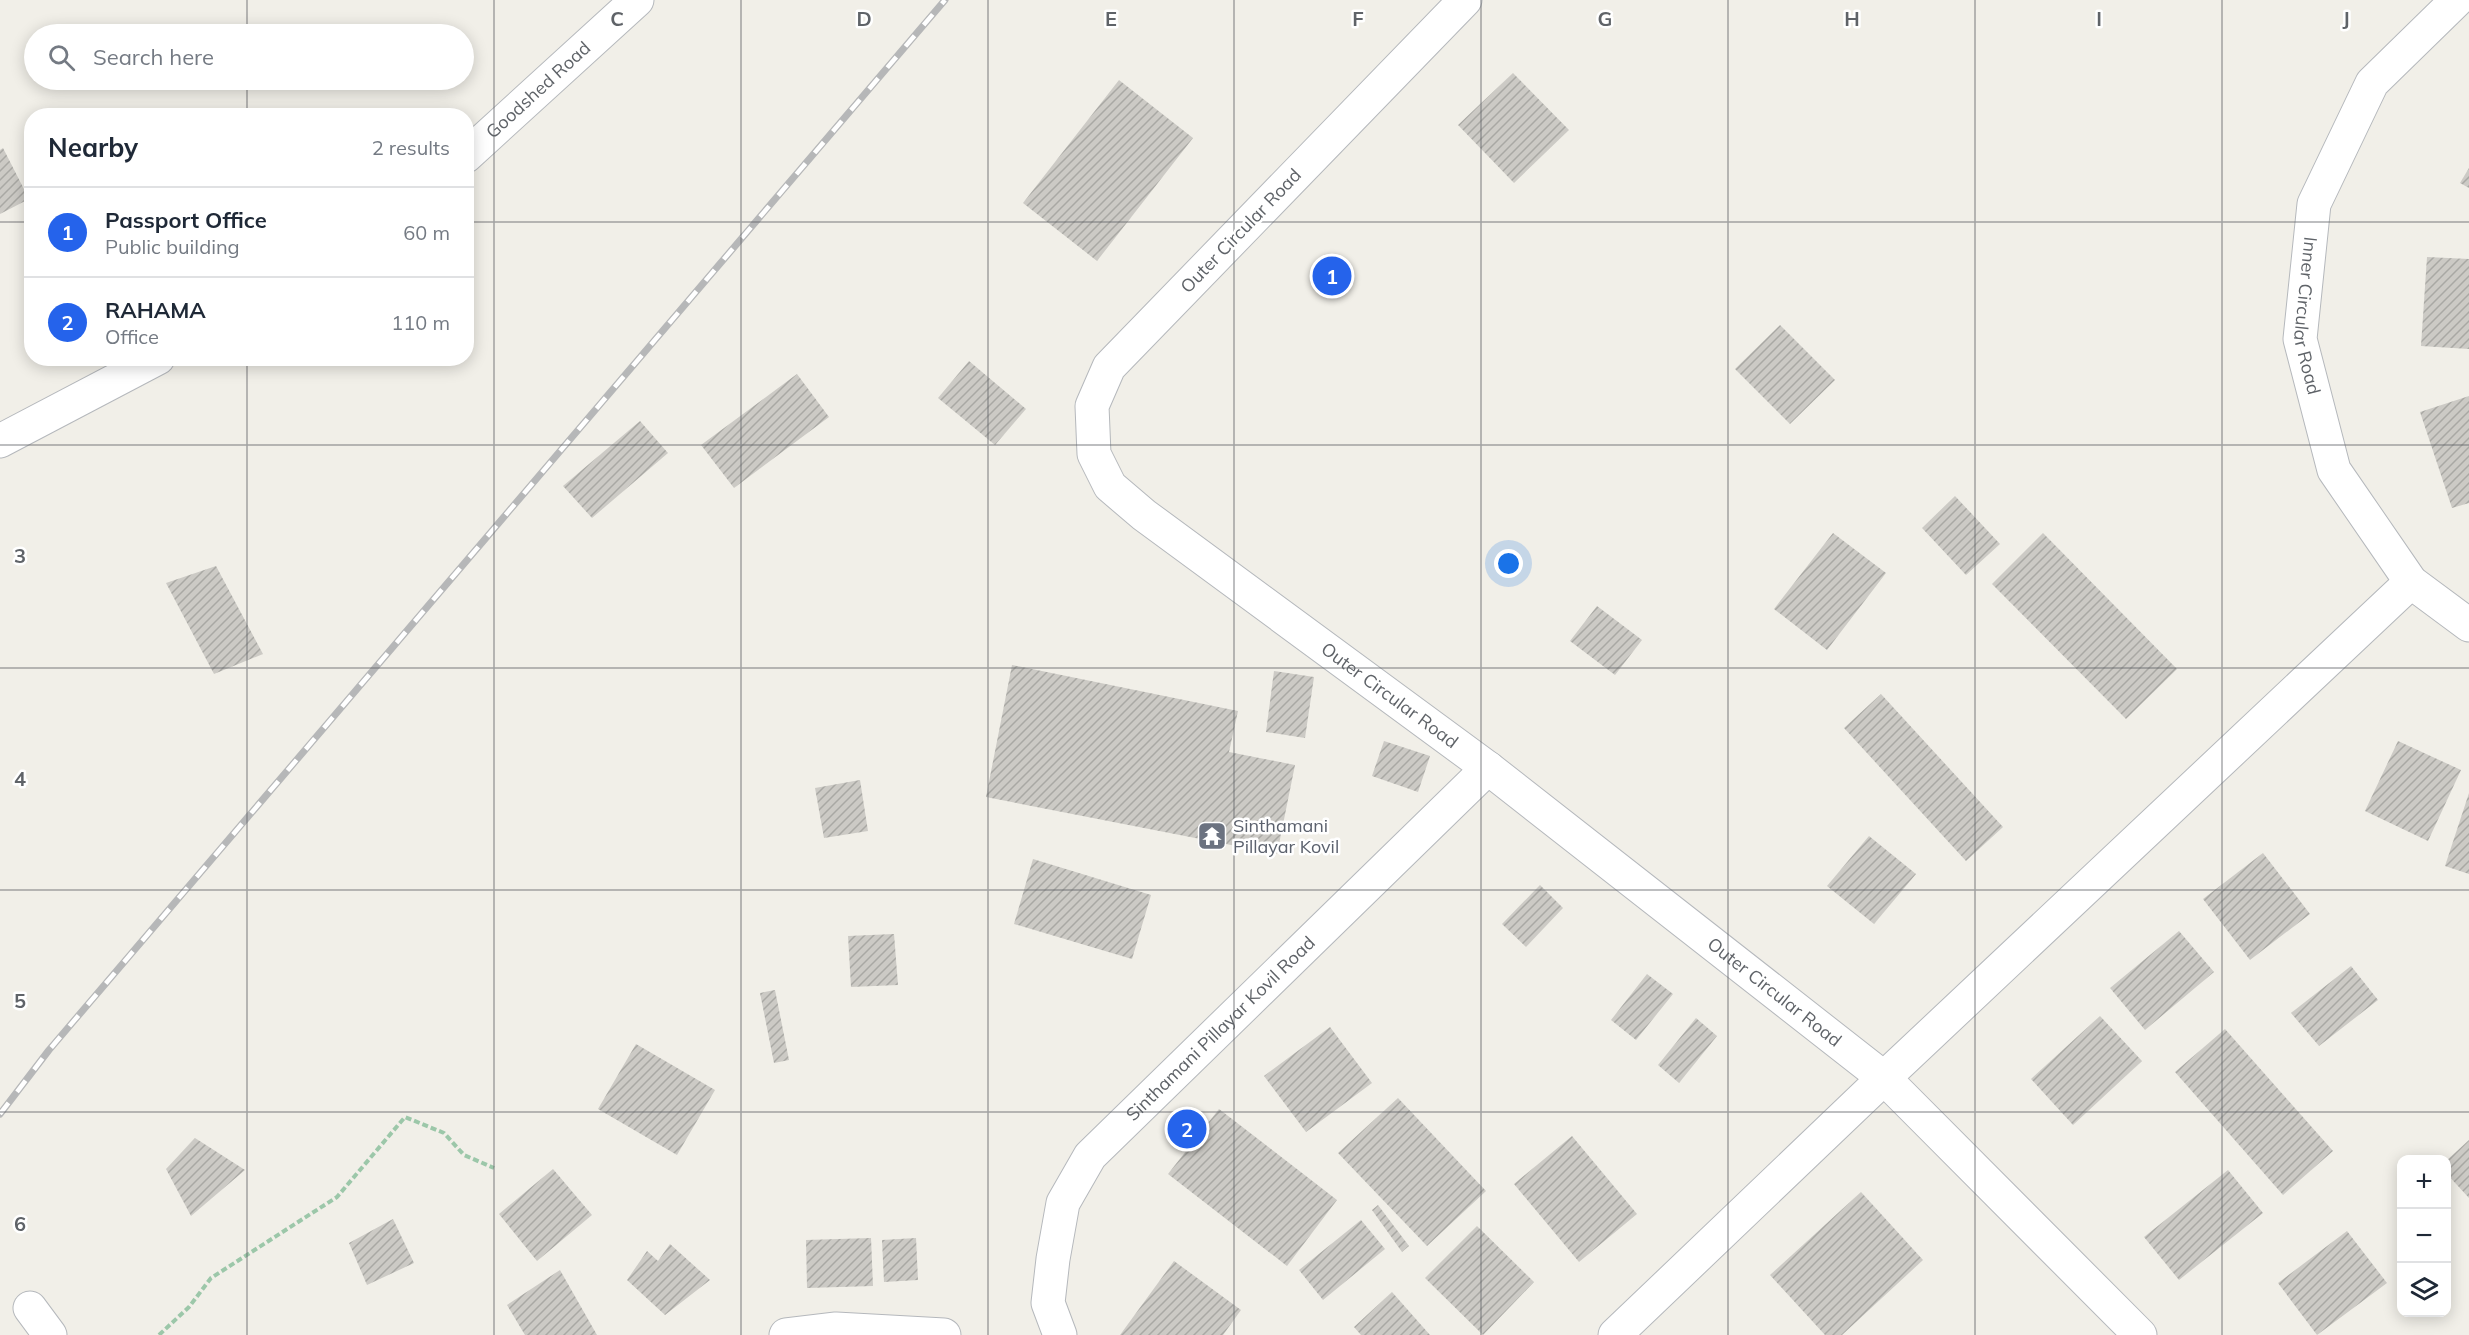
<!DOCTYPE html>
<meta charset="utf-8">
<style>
:root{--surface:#fff;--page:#f2f2f3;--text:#1f2937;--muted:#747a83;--line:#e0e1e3;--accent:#2563eb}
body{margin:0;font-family:Mulish,sans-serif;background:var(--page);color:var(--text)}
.controls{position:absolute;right:18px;bottom:18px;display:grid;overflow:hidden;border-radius:12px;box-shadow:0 3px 15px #0003}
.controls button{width:54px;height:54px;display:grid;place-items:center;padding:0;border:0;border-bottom:2px solid var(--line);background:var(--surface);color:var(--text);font:30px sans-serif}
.you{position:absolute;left:1509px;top:564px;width:21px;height:21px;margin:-15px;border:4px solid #fff;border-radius:50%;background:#1a73e8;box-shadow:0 0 0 9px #1a73e833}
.badge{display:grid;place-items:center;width:39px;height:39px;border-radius:50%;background:var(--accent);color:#fff;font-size:20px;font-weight:700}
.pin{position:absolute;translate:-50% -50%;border:3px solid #fff;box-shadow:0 2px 6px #0006}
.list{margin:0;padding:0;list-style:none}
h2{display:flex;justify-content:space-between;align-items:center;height:78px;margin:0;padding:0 24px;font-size:26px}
h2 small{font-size:20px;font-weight:400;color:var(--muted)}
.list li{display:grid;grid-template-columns:39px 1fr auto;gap:18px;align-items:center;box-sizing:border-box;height:90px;padding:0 24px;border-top:2px solid var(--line)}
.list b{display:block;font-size:22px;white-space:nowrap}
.list p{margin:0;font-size:20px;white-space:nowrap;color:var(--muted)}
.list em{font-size:20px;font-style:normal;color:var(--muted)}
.icon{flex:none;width:33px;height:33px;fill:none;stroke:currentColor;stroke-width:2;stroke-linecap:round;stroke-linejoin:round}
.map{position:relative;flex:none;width:2469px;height:1335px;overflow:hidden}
.search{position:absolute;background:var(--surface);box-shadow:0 3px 15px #0003;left:24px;top:24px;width:450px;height:66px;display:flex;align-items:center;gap:15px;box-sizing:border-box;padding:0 21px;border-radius:33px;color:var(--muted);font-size:22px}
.panel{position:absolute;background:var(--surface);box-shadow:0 3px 15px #0003;left:24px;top:108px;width:450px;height:258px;border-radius:24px}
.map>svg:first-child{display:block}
.building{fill:url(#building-hatch)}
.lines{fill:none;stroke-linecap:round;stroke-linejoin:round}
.minor-casing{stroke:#b5b8bc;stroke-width:35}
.tertiary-casing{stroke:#b5b8bc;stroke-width:35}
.path{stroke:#9cc7a9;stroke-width:4;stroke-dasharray:6 3;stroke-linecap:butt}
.minor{stroke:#fff;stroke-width:33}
.tertiary{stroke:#fff;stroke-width:33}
.rail-casing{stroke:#b6b7b8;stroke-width:7}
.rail{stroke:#fff;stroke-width:4.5;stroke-dasharray:14;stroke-linecap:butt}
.grid{fill:none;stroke:#5f6368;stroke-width:1.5;stroke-opacity:0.55}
.labels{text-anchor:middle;stroke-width:5;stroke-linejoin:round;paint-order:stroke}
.street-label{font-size:18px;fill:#5f6368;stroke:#fff}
.worship-label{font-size:18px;fill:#5b616d;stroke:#fff;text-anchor:start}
.grid-label{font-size:20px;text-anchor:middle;font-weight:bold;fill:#5f6368;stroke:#fff;stroke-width:5;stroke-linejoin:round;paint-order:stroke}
</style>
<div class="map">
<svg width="2469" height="1335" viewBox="0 0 2469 1335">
<defs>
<pattern id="building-hatch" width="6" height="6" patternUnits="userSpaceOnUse" patternTransform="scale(1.5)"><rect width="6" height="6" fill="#cccac5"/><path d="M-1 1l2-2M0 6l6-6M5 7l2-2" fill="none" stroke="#a9a8a4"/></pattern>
</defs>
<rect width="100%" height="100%" fill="#f1efe8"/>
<g class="building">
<polygon points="1513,73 1569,130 1514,183 1458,125"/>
<polygon points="1119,80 1193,138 1097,261 1023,203"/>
<polygon points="3,148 29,199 0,214 0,150"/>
<polygon points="2469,168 2469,188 2460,183"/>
<polygon points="2427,257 2469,259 2469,349 2421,346"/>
<polygon points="1780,325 1835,380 1790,424 1735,369"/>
<polygon points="969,361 1026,409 995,445 938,398"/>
<polygon points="797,374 829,417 734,488 701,445"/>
<polygon points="2469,396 2469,503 2452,508 2420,412"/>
<polygon points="640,421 668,453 592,518 563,486"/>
<polygon points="1955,496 2000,544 1966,575 1922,528"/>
<polygon points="1833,533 1886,573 1827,650 1774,609"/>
<polygon points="2043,533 2177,669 2126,719 1992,584"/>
<polygon points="216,566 263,654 214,674 166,583"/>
<polygon points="1597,606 1642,640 1615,675 1570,641"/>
<polygon points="1012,665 1238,711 1229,752 1295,765 1277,854 986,797"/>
<polygon points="1274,671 1314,677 1305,738 1266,732"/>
<polygon points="1881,694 2003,827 1966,861 1844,728"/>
<polygon points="1384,741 1430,756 1418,792 1372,776"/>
<polygon points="2398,741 2461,770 2428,841 2365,811"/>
<polygon points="860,780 868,831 824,838 815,788"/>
<polygon points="2469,793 2469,874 2445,866"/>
<polygon points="1869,836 1916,874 1874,924 1827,886"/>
<polygon points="2263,853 2310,914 2250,960 2203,899"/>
<polygon points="1033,859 1151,895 1132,959 1014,924"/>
<polygon points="1540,885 1563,908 1526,947 1502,924"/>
<polygon points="2179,931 2214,972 2145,1030 2110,988"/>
<polygon points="894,934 898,985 851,987 848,936"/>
<polygon points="2351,966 2378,1000 2319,1046 2291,1013"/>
<polygon points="1647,974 1673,994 1636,1040 1611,1020"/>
<polygon points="775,990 789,1060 774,1063 760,993"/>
<polygon points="2100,1016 2142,1061 2073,1125 2031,1079"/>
<polygon points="1696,1018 1717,1036 1679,1083 1658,1065"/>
<polygon points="1330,1027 1372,1083 1306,1132 1264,1076"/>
<polygon points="2225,1029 2333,1151 2283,1195 2175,1072"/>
<polygon points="636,1044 715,1090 677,1155 598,1109"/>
<polygon points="1398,1098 1486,1191 1427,1246 1338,1153"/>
<polygon points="1219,1109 1337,1200 1287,1266 1168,1174"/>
<polygon points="1572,1136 1637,1214 1579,1262 1514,1184"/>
<polygon points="195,1138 245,1170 191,1216 166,1169"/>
<polygon points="2469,1140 2469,1198 2446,1173 2446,1161"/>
<polygon points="553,1169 592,1215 537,1261 499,1214"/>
<polygon points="2228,1170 2263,1213 2179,1280 2144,1237"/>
<polygon points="1861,1192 1923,1260 1842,1335 1825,1335 1770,1275"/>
<polygon points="1378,1205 1409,1246 1402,1252 1372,1210"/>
<polygon points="393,1219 414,1263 367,1285 349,1243"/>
<polygon points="1361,1220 1385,1249 1323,1300 1299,1270"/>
<polygon points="1477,1226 1534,1282 1483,1335 1425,1278"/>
<polygon points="2347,1231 2387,1283 2317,1335 2278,1283"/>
<polygon points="871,1238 873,1286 807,1288 806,1240"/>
<polygon points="916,1238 918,1280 884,1282 882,1240"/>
<polygon points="670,1244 710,1280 665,1315 627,1280 647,1251 658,1261"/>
<polygon points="1174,1261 1241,1310 1223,1335 1120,1335"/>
<polygon points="560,1270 597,1335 525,1335 507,1305"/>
<polygon points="1392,1292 1430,1335 1361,1335 1354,1327"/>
</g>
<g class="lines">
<g class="minor-casing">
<g id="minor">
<path id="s1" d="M466,156L637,0"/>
<polyline points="0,441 158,358"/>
<polyline points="30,1308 50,1335"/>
<polyline points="786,1335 836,1329 944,1335"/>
</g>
</g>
<g class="tertiary-casing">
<g id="tertiary">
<path id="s2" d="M1465,0L1109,367L1092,406L1094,454L1110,486L1144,515L1488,768L1884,1078L2140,1335"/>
<path id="s3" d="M2457,0L2372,83L2314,204L2300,339L2334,470L2411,582L2469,625"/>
<path id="s4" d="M1060,1335L1048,1303L1053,1259L1063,1203L1090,1156L1488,768"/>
<polyline points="1615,1335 1884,1078 2411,582"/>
</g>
</g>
<polyline class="path" points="159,1335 189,1307 211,1278 337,1197 405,1117 444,1133 464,1155 494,1168"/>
<use href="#minor" class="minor"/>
<use href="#tertiary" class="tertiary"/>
<g class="rail-casing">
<polyline id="rail" points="0,1114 49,1050 945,0"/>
</g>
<use href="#rail" class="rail"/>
</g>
<path class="grid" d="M247,0V34M494,0V1335M741,0V1335M988,0V1335M1234,0V1335M1481,0V1335M1728,0V1335M1975,0V1335M2222,0V1335M247,80V116M0,222H32M466,222H2469M247,358V1335M0,445H2469M0,668H2469M0,890H2469M0,1112H2469"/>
<defs>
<g id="temple-square" transform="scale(1.5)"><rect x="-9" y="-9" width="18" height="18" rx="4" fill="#6b7280" stroke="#fff"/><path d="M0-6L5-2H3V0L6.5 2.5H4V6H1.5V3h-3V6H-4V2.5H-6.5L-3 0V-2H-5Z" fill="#fff"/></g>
</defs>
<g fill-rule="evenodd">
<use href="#temple-square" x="1212" y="836"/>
</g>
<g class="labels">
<g class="street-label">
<text dy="6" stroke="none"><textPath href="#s1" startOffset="98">Goodshed Road</textPath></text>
<text transform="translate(1241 231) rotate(-46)" y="6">Outer Circular Road</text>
<text dy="6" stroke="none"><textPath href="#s3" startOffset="366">Inner Circular Road</textPath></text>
<text dy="6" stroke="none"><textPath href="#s2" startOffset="987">Outer Circular Road</textPath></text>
<text dy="6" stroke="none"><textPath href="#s2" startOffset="1473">Outer Circular Road</textPath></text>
<text dy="6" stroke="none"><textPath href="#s4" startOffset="372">Sinthamani Pillayar Kovil Road</textPath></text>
</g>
<g class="worship-label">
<text x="1233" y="832">Sinthamani<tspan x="1233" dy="21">Pillayar Kovil</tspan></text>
</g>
</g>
<g class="grid-label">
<text x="617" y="26">C</text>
<text x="864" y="26">D</text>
<text x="1111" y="26">E</text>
<text x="1358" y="26">F</text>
<text x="1605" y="26">G</text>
<text x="1852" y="26">H</text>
<text x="2099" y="26">I</text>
<text x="2346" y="26">J</text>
<text x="20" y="563">3</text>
<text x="20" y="786">4</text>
<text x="20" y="1008">5</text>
<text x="20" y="1231">6</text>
</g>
</svg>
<div class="controls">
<button>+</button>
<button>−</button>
<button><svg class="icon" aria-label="layers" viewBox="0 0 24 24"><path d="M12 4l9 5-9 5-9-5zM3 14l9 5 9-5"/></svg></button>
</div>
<div class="you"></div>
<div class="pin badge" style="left:1332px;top:276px">1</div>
<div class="pin badge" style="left:1187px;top:1129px">2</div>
<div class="search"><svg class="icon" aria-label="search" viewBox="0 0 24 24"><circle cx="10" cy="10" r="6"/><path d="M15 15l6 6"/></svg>Search here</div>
<section class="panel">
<h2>Nearby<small>2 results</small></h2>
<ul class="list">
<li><span class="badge">1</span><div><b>Passport Office</b><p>Public building</p></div><em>60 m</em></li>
<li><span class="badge">2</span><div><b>RAHAMA</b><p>Office</p></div><em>110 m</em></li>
</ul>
</section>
</div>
